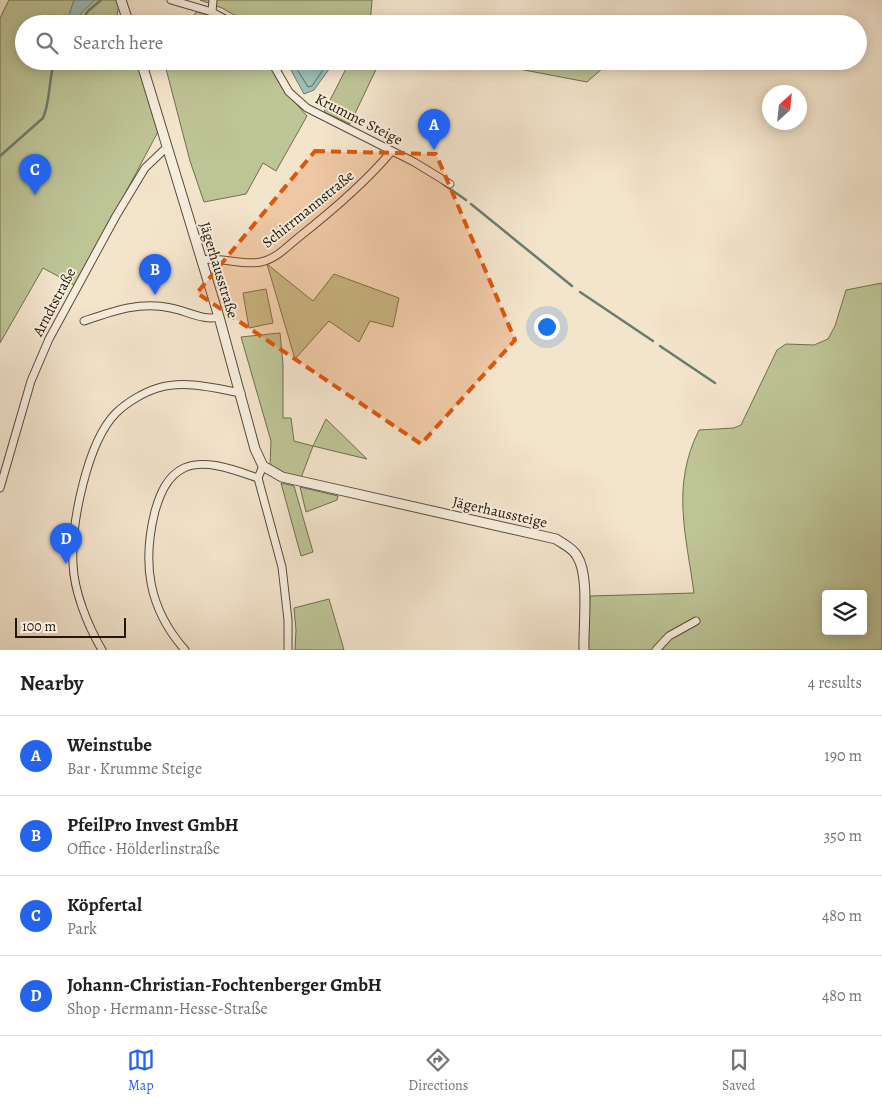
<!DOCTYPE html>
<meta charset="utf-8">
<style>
:root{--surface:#fff;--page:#f2f2f2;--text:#202124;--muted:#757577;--line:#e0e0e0;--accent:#2563eb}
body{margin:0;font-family:Alegreya,serif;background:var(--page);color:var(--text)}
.controls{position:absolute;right:15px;bottom:15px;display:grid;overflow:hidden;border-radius:5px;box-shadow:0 2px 12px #0003}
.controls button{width:45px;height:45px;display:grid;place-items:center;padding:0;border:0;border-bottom:1px solid var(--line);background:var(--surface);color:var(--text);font:25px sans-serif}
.compass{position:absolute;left:762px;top:85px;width:45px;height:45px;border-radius:50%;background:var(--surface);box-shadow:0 2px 12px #0003;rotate:27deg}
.scale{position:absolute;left:15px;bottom:12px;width:111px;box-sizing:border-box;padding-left:5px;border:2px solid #251606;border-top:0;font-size:14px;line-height:18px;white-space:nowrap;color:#251606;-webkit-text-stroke:4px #f7edde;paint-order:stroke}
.you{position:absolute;left:546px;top:326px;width:18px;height:18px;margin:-12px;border:4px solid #fff;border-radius:50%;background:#1a73e8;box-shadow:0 0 0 8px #1a73e833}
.badge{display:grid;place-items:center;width:32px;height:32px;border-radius:50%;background:var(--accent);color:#fff;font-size:16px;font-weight:700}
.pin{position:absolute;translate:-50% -41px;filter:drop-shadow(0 1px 2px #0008)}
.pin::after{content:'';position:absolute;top:26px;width:18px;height:15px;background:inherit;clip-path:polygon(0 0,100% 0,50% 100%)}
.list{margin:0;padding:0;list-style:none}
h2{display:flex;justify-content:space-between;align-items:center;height:65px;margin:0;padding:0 20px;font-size:21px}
h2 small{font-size:16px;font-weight:400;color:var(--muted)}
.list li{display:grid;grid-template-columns:32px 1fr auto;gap:15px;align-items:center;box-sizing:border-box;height:80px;padding:0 20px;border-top:1px solid var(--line)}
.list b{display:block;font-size:19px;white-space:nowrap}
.list p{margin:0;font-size:16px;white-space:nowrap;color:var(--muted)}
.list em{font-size:16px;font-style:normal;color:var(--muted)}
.icon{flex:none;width:28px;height:28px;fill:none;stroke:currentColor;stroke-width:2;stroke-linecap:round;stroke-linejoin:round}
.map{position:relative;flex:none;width:882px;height:650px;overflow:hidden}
.search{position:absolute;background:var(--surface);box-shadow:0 2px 12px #0003;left:15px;right:15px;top:15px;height:55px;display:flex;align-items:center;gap:12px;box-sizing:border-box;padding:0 18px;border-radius:28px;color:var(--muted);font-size:19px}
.sheet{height:385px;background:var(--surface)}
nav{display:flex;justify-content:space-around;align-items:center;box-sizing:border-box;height:70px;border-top:1px solid var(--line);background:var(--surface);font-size:14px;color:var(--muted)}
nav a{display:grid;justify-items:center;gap:2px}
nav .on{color:var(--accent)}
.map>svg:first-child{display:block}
.green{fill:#bdc496;stroke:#716d4e;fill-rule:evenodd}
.water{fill:#9bbfb5;stroke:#6c7b6f}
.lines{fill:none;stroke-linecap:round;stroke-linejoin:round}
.shore{stroke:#606a5e;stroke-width:1}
.stream{stroke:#6c7b6f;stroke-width:2.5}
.minor-casing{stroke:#584a38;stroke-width:9}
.tertiary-casing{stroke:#584a38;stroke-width:11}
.minor{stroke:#f7edde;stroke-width:7}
.tertiary{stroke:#f7edde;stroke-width:9}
.marked{fill:#de560c;fill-opacity:0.2;stroke:#de560c;stroke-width:4;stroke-dasharray:10 6;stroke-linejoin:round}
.labels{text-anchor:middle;stroke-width:4;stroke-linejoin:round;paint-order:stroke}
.street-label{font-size:15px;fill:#251606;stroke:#f7edde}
</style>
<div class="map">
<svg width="882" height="650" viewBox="0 0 882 650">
<rect width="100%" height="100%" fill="#f3e4cc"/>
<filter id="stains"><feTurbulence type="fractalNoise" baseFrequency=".004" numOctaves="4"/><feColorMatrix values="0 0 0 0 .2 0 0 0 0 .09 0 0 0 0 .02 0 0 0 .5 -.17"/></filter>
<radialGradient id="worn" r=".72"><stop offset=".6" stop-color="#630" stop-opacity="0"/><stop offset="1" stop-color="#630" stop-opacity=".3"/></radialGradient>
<g class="green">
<polygon points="9,0 121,0 117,13 121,24 24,24 24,61 136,61 161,126 76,286 43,268 0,343 0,18"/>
<polygon points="200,0 372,0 370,24 250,24 222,8"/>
<polygon points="197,11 228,24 188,24"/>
<polygon points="572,17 608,21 608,24 532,24"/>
<polygon points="164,61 267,61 282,88 307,116 276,171 263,163 246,194 204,202 190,161"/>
<polygon points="350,61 380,61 350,124 324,112"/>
<polygon points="477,61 611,61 587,82"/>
<polygon points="267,264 313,301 334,274 399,298 393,327 370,321 359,342 329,321 295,359"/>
<path d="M882,283V650H588L590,596L694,593C686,534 671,486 699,430L734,428L741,425L777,350L786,344L814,345L828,339L835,326L846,290ZM826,594H863V631H826Z"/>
<polygon points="266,289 273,323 249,328 243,293"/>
<polygon points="280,333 283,364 283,418 291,418 294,441 313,446 326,419 367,459 313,446 301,478 285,475 270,466 271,441 241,337"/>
<polygon points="281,483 294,486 313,552 301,556"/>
<polygon points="300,487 338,496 337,500 306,512"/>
<polygon points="329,599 344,650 295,650 296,630 294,608"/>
</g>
<g class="water">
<polygon points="74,0 95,0 82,12 76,24 66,24"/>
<polygon points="286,61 335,61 314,90 304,94"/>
</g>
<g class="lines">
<polyline class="shore" points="292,61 308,87 312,86 329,61"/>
<g class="stream">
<polyline points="80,24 88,11 101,0"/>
<path d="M0,156L43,118C50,103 49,79 54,61"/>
<polyline points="443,184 466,200"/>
<polyline points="471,204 572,286"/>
<polyline points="580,292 653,341"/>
<polyline points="660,346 715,383"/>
</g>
<g class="minor-casing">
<g id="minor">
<polyline points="171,0 212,12 234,24"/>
<polyline points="212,12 213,0"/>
<polyline points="271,61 289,92 307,108 414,162 450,184"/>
<path d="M201,260C221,256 240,266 261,262C276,259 288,246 299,237C332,211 364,184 391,152"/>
<path d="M84,321C113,311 140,301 171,308C187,311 203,321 219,317"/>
<polyline points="263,466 258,478 282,567 288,620 288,650"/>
<polyline points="0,488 31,381 49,339 116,216 145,168 167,147"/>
<path d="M102,650C88,626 74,592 73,564C71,524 87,442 116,413C126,403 144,392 158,388C185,380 214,388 241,393"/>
<path d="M185,650C148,608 142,563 155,511C160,494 167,476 184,468C206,458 237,471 258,478"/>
<polyline points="656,650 669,636 696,621"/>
</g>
</g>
<g class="tertiary-casing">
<g id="tertiary">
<polyline points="121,0 129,24"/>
<path d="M141,61L219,317L255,449L263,466L282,477L556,539C563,544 573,548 577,556C590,576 583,626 584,650"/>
</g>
</g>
<use href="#minor" class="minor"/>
<use href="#tertiary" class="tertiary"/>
</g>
<path class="marked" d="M315,151L436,154L515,340L421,444L197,293Z"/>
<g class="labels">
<g class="street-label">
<text transform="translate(359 119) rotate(27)" y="5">Krumme Steige</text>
<text transform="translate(308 209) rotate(-39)" y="5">Schirrmannstraße</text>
<text transform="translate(219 270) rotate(73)" y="5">Jägerhausstraße</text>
<text transform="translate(54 302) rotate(-62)" y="5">Arndtstraße</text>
<text transform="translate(500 512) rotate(13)" y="5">Jägerhaussteige</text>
</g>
</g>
<rect width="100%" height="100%" filter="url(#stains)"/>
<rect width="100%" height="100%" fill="url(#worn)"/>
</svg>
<div class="controls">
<button><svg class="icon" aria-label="layers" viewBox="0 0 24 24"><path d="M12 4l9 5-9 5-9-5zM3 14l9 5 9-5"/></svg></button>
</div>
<svg class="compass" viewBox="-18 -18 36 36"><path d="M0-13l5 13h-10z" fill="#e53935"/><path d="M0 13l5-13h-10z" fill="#757577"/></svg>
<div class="scale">100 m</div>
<div class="you"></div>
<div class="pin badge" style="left:434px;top:150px">A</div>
<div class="pin badge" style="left:155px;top:295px">B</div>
<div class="pin badge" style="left:35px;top:195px">C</div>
<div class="pin badge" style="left:66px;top:564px">D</div>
<div class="search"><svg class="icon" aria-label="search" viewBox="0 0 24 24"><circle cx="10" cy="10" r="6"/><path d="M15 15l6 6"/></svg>Search here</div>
</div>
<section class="sheet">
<h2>Nearby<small>4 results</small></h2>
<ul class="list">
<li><span class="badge">A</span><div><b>Weinstube</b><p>Bar · Krumme Steige</p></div><em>190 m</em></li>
<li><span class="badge">B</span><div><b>PfeilPro Invest GmbH</b><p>Office · Hölderlinstraße</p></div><em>350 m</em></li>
<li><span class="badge">C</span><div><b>Köpfertal</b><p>Park</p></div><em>480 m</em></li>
<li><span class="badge">D</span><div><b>Johann-Christian-Fochtenberger GmbH</b><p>Shop · Hermann-Hesse-Straße</p></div><em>480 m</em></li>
</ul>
</section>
<nav>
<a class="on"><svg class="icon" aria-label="map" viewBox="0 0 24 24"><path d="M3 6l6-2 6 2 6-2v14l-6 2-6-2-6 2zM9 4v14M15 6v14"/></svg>Map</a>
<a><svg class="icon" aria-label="directions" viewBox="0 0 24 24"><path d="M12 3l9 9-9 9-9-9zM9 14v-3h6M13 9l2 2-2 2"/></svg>Directions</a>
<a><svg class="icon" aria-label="saved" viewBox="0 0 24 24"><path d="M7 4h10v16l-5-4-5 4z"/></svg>Saved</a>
</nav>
